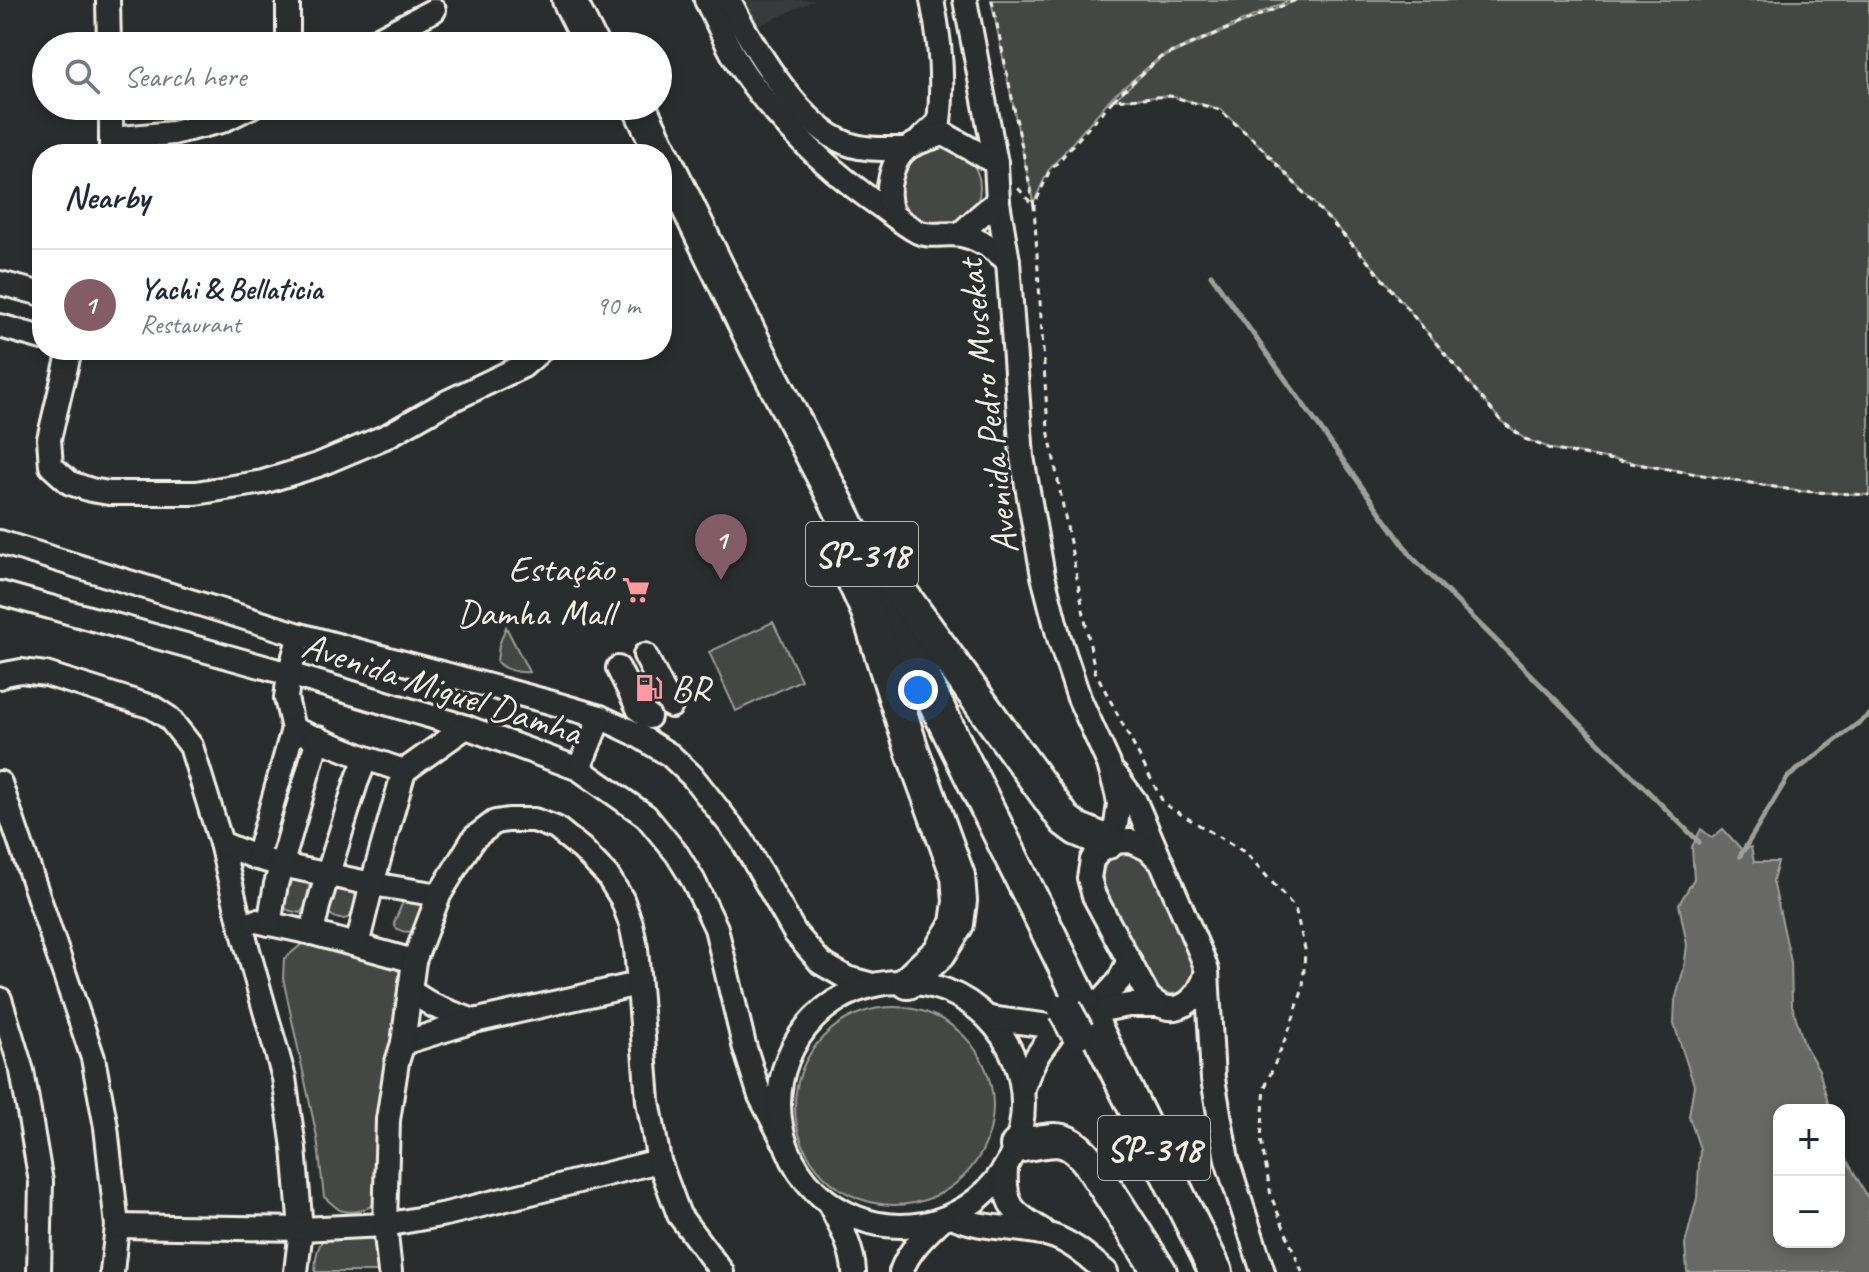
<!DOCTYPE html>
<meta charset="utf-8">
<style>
:root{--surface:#fff;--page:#f6f6f7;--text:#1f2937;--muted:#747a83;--line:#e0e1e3;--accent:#845c67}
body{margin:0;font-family:Caveat,sans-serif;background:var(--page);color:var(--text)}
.controls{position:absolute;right:24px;bottom:24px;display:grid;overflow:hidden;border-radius:16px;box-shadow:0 4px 12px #0003}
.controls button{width:72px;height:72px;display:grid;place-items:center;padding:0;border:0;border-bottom:2px solid var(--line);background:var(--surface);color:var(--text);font:40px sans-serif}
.you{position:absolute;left:918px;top:690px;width:28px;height:28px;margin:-20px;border:6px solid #fff;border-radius:50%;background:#1a73e8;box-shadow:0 0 0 12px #1a73e833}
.badge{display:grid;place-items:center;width:52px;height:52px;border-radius:50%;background:var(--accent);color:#fff;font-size:26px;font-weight:700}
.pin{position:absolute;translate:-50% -66px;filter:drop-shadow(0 2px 4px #0008)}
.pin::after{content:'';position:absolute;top:42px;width:28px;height:24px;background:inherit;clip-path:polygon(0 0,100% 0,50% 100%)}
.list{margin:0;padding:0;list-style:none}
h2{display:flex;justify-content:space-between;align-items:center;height:104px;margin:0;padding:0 32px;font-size:34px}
h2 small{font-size:26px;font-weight:400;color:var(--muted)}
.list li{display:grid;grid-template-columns:52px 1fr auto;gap:24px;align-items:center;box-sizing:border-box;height:112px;padding:0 32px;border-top:2px solid var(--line)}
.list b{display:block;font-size:30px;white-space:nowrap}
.list p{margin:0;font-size:26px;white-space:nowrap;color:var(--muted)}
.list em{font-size:26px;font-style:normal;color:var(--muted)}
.icon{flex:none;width:44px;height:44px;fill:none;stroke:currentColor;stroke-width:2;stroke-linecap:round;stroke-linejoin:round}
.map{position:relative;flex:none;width:1869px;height:1272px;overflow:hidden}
.search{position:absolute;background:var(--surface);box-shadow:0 4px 12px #0003;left:32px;top:32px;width:640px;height:88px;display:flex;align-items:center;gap:20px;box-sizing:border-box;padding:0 28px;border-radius:44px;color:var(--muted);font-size:30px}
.panel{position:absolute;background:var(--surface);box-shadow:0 4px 12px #0003;left:32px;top:144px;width:640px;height:216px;border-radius:32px}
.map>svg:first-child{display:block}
.built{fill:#373a3a}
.green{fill:#444645;stroke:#9c9c96;stroke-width:2}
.water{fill:#676866;stroke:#9f9f9a;stroke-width:2}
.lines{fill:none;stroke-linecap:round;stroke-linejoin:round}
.stream{stroke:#9f9f9a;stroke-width:5}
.minor-casing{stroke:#f4f1e8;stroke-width:28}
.highway-casing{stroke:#f4f1e8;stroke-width:38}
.path{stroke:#f4f1e8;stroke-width:3;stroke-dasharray:6 6;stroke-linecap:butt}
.minor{stroke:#2a2d2e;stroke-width:22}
.highway{stroke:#2a2d2e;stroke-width:32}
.highway-bridge-casing{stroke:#f4f1e8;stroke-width:38;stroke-linecap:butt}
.highway-bridge{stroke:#2a2d2e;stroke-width:32}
.labels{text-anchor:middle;stroke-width:7;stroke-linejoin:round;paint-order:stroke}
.shield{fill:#2a2d2e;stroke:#b7b6b0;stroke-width:2}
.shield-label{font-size:36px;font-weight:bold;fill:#f4f1e8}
.street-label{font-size:38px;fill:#f4f1e8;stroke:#2a2d2e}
.poi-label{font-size:38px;fill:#f4f1e8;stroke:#2a2d2e;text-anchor:end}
</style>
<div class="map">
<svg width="1869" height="1272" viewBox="0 0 1869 1272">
<rect width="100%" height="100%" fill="#2a2d2e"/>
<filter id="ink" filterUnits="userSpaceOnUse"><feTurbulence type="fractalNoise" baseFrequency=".0125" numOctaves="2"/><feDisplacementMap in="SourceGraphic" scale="16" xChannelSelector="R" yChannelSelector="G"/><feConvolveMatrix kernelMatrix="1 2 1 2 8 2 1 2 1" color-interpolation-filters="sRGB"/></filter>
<g filter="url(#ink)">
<polygon class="built" points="745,0 815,0 758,26"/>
<g class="green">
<polygon points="991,0 1290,0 1160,57 1111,98 1048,171 1034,202 1032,199 1034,206"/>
<polygon points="1297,0 1869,0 1869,495 1797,491 1553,449 1525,439 1501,421 1365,257 1256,142 1220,109 1170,96 1114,100 1161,58"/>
<circle cx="940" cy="187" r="40"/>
<polygon points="773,622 801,680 736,711 709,652"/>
<path d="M506,627L529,672C518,673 504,670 497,662L499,645Z"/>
<path d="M1122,851H1130L1149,861L1194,959C1199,988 1176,1005 1152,985L1104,885C1100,869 1107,858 1122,851Z"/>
<path d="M292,878L310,882L305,907L300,913C292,911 283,911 282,902L286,896Z"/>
<path d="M335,886L354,891C365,915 341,930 325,909Z"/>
<path d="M405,897L419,901L425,912L419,928C410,933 404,933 396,928L394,923Z"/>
<path d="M315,943L390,963L406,978L378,1202C368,1209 352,1215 340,1210C335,1207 329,1201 324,1197L317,1137L283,978L284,959L302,944Z"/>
<circle cx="894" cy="1106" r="99"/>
<path d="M329,1231H361L376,1242L382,1272H315C316,1253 317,1246 329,1231Z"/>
</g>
<polygon class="water" points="1701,829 1712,838 1723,829 1742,850 1751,847 1754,862 1778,862 1773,881 1791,962 1792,1005 1804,1044 1819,1070 1830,1110 1779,1110 1779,1242 1839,1242 1839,1142 1841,1150 1869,1199 1869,1272 1687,1272 1685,1244 1697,1198 1700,1149 1689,1116 1694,1085 1674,1024 1675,1001 1684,968 1687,945 1679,904 1694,879 1692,847"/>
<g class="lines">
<g class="stream">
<polyline points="1211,275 1412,557 1699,842"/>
<polyline points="1740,856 1788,777 1869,715"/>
</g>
<g class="minor-casing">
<g id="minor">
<polyline points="108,0 109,46"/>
<polyline points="288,0 288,46"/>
<path d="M706,0C720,27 731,56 750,81C786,129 833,174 883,208C894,216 905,225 918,232C931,238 947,232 961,235C978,238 995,250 1008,261"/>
<path d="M729,0C750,42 796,119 839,140C860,151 882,149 905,149"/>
<polyline points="965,0 996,163 998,202 1008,261 1022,457 1043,576 1059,638 1079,698 1109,764 1117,793 1119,804 1116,825 1108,842"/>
<polyline points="365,46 434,10"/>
<polyline points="112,139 173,133 222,121 252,106"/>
<path d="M921,139L939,122C944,82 940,39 932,0"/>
<polyline points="111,153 111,106"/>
<path d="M892,214C888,201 887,190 891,176C899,144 916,143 944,134L996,163"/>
<path d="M960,234C973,223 983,211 998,202"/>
<polyline points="0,283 42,294"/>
<polyline points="0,326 42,338"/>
<polyline points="70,350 49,439 51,466 70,483 91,490 109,493 196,493 263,482 318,465 387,436 443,404 523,366 541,350"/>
<polyline points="0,542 300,635 549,702 600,717 634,733 670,755 692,776 742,840 795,933 821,963 847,978 873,985"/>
<polyline points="0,593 289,674 466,727 579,769 646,816 677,854 693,880 716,928 744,1045 760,1096 783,1140"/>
<polyline points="300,635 289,674 286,698 293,729 366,758 404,771 466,727"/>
<polyline points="645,655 671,706"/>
<polyline points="618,668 639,710 649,717"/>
<polyline points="0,677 5,674 21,671 46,674 152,707 169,718 191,746 221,843 239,918 284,1078 294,1148 301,1229 296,1272"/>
<polyline points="579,769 600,717"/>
<polyline points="1116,775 1135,801 1159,857"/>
<polyline points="0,783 93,1058 106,1127 117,1226 112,1272"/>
<polyline points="221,843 257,858 282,865 372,884 439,895"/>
<polyline points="257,858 293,729"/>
<polyline points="256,921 312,933 414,961"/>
<polyline points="269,924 276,884 318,738"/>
<polyline points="312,933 318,906 356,783 366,758"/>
<polyline points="357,945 372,884 404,771"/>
<path d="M1207,971C1200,1001 1173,1023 1148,996L1094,896L1089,878L1092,860L1108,842L1131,841L1148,849L1162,863L1203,959L1207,971L1213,1079L1227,1160L1263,1272"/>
<circle cx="901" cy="1104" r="122"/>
<polyline points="410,991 434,1006 474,1021"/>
<polyline points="0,999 22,1071 41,1182 39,1272"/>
<polyline points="1091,1012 1119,981 1129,960"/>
<polyline points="989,1018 1057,1027 1091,1012 1129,1005 1157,1005"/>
<polyline points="403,1043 474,1021 638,984"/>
<path d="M1023,1088C1027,1077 1031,1066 1037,1056C1043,1046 1051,1038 1057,1027"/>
<path d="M1006,1169C1004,1205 1012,1212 1042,1230"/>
<path d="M829,1203C840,1225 853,1248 854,1272"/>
<path d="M952,1216C980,1230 1019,1226 1049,1235C1071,1241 1089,1258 1106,1272"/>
<polyline points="117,1226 301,1229 385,1225 446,1214 659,1161"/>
<polyline points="390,1272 385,1225 388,1120 397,1062 403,1043 414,961 439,895 474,838 495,822 508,820 534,820 556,828 582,849 607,875 622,899 631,924 636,948 648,1101 659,1161 679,1215 722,1272"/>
<path d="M901,1272C908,1251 925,1235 941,1220"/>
</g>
</g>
<g class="highway-casing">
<g id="highway">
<polyline points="569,0 592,46"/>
<polyline points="639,106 756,347 837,503 1083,1003"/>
<polyline points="853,579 868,612 912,750 958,876 960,901 957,924 939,953 908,982"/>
<polyline points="894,583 1065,820 1077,829 1108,842"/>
<polyline points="1093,1023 1216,1272"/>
<path d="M1017,1146C1053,1140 1065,1131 1090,1163L1160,1272"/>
</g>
</g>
<g class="path">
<polyline points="992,0 1034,206 1017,187"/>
<polyline points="1113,100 1161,57 1296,0"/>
<polyline points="1302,1272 1271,1196 1261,1139 1265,1087 1291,1025 1303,988 1305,949 1295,908 1246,853 1164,804 1095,671 1048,429 1034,206 1049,172 1113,100 1170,96 1220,110 1256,142 1364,257 1501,421 1525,439 1553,450 1798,491 1869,495"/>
</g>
<use href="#minor" class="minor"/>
<use href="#highway" class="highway"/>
<g class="highway-bridge-casing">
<polyline id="highway-bridge" points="1065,1010 1077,1032"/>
</g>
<use href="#highway-bridge" class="highway-bridge"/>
</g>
</g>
<defs>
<g id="supermarket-bare" transform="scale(2.16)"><path d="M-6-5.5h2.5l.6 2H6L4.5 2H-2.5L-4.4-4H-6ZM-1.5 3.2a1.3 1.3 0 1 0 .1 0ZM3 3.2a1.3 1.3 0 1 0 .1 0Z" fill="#ff9aa2" stroke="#2a2d2e" stroke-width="2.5" paint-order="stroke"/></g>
<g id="fuel-bare" transform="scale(2.16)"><path d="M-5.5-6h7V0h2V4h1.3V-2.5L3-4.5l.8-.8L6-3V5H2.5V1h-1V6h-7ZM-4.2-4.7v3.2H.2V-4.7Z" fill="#ff9aa2" stroke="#2a2d2e" stroke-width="2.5" paint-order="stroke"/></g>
</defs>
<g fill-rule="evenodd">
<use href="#supermarket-bare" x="636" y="590"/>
<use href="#fuel-bare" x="649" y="688"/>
</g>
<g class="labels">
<g class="shield">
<rect x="806" y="522" width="112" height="64" rx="6"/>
<rect x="1098" y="1116" width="112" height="64" rx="6"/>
</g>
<g class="shield-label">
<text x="862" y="567">SP-318</text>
<text x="1154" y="1161">SP-318</text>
</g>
<g class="street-label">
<text transform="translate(987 407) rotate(-97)" y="13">Avenida Pedro Musekat</text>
<text transform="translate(442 688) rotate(18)" y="13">Avenida Miguel Damha</text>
</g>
<g class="poi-label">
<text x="614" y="581">Estação<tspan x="614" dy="44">Damha Mall</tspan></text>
<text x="671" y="701" text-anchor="start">BR</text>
</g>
</g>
</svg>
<div class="controls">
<button>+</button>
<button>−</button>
</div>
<div class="you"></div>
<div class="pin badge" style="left:721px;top:580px">1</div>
<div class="search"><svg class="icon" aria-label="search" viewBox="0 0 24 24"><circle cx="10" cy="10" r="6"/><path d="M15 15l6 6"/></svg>Search here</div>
<section class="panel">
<h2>Nearby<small></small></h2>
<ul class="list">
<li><span class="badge">1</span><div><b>Yachi &amp; Bellaticia</b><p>Restaurant</p></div><em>90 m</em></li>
</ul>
</section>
</div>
